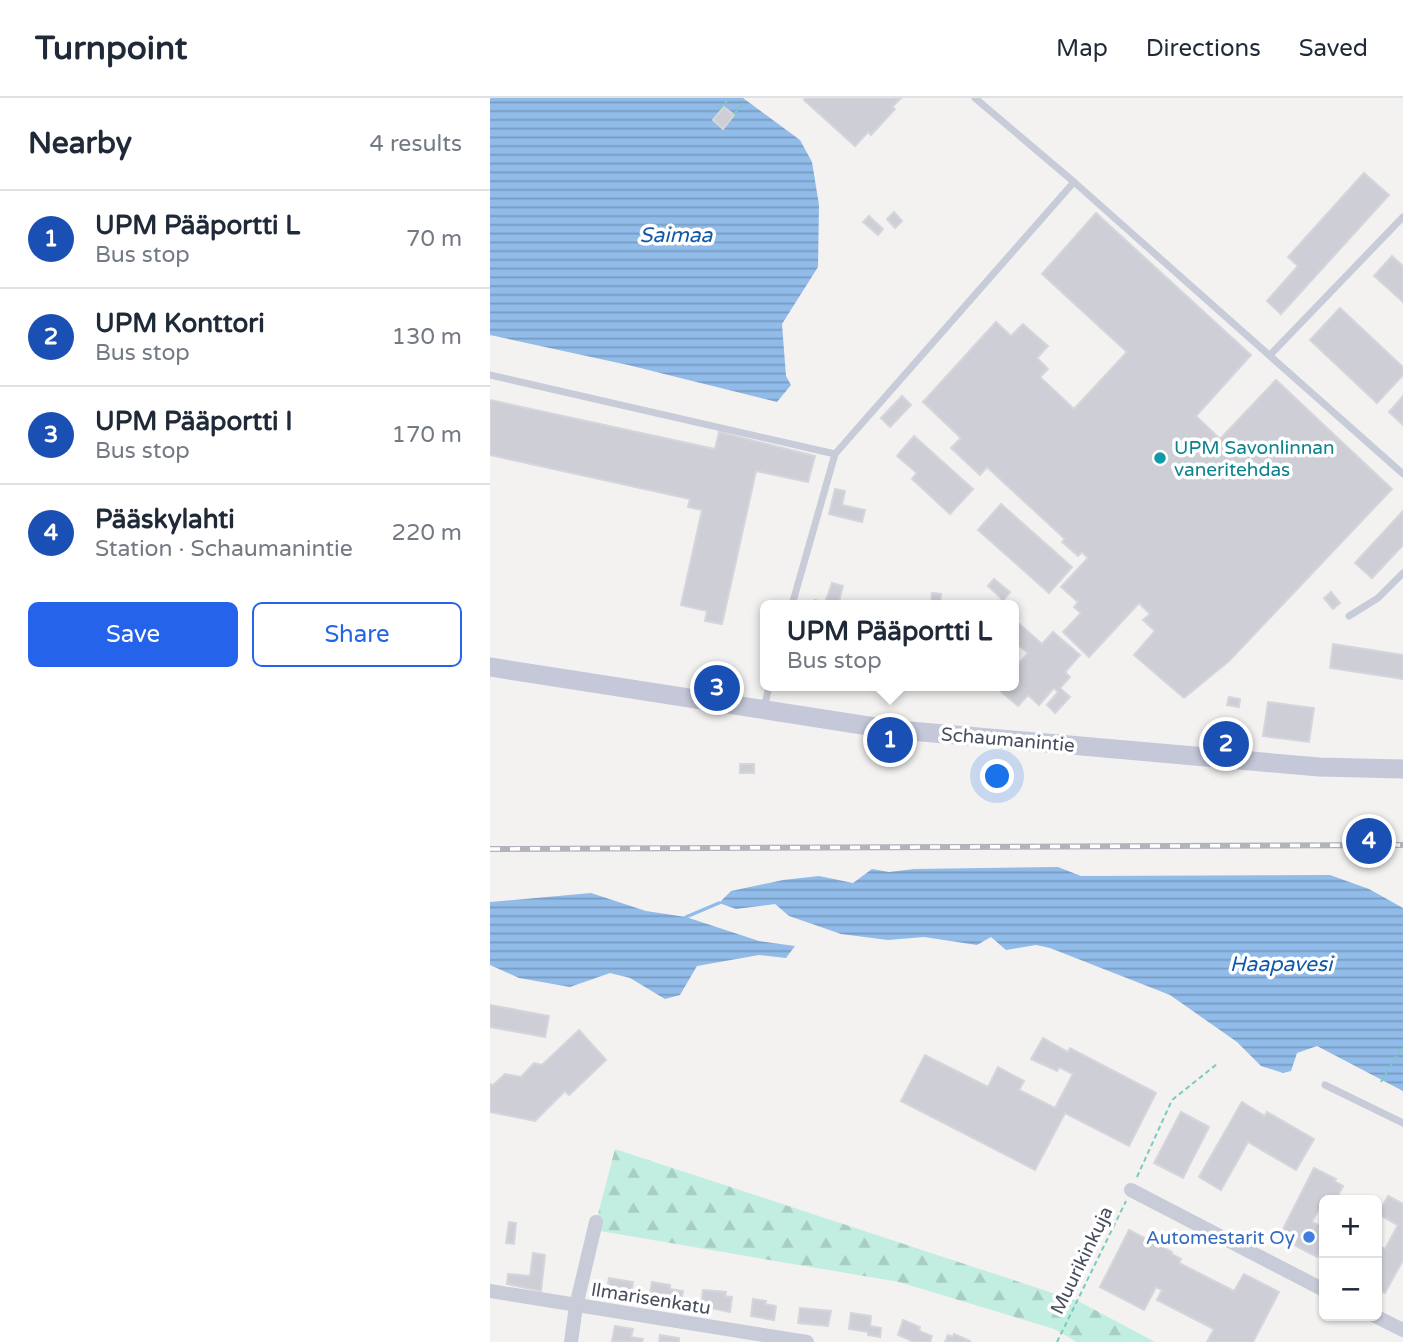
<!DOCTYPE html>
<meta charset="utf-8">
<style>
:root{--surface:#fff;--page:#f6f6f7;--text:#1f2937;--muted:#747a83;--line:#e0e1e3;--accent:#2563eb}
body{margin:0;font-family:"Varela Round",sans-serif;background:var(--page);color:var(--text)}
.controls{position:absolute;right:21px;bottom:21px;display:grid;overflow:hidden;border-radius:10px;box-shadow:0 2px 5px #0004}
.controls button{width:63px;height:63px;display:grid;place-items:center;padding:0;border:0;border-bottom:2px solid var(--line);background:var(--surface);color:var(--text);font:35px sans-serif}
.you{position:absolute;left:508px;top:679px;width:24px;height:24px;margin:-18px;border:5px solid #fff;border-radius:50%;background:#1a73e8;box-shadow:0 0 0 10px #1a73e833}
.badge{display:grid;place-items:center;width:46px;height:46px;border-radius:50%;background:var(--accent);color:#fff;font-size:23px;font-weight:700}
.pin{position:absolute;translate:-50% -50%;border:4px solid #fff;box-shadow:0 2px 7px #0006}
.popup{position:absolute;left:270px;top:502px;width:259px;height:91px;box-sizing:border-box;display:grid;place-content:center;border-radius:10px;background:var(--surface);filter:drop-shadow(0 2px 5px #0005);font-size:23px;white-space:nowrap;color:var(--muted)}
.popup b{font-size:26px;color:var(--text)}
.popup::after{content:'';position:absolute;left:50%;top:100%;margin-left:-14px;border:14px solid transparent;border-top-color:var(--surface)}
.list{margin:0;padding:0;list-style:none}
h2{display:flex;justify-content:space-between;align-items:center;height:91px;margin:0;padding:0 28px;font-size:30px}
h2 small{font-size:23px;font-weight:400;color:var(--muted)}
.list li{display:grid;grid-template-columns:46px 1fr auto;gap:21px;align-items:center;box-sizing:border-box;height:98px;padding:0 28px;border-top:2px solid var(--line)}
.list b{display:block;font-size:26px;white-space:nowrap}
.list p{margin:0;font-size:23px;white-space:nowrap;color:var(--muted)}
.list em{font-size:23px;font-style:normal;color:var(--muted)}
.actions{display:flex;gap:14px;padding:21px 28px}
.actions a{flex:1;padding:16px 0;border:2px solid var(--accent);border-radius:10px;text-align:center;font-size:24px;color:var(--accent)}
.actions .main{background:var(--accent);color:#fff}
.map{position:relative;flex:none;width:913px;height:1244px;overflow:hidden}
header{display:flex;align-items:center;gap:42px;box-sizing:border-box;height:98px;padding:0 35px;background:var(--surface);border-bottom:2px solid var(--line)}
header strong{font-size:33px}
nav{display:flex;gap:38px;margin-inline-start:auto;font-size:24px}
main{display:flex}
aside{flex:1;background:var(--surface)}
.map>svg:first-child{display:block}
.forest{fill:url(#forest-firs)}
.water{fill:url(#water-rules)}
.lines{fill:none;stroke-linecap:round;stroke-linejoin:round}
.stream{stroke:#91bbe9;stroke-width:3.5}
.building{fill:#cecfd6;stroke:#d5d5dc;stroke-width:2}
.path{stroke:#7bcbbd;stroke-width:2;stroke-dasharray:5 3.5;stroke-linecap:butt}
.lane{stroke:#c8cbd8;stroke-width:7}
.street{stroke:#c8cbd8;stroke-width:14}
.secondary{stroke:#c4c8d9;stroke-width:19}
.rail-casing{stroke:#b3b4bb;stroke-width:6}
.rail{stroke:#fff;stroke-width:3.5;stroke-dasharray:10;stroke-linecap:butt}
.culture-dot{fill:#0f9aa8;stroke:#fff;stroke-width:2.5}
.shop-dot{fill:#3f7fe0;stroke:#fff;stroke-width:2.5}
.labels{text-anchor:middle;stroke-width:7;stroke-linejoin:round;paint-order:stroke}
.culture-label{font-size:19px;fill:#0d838f;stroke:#fff;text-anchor:start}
.street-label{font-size:19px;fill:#494e5e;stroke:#fff}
.shop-label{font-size:19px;fill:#366cbe;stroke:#fff;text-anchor:end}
.water-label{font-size:21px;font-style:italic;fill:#125aa8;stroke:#fff}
</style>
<header>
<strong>Turnpoint</strong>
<nav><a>Map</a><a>Directions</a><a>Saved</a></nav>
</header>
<main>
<aside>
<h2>Nearby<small>4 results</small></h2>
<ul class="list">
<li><span class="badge" style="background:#1a4fb4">1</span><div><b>UPM Pääportti L</b><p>Bus stop</p></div><em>70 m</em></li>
<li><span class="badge" style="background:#1a4fb4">2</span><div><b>UPM Konttori</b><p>Bus stop</p></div><em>130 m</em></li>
<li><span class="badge" style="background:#1a4fb4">3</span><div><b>UPM Pääportti I</b><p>Bus stop</p></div><em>170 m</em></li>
<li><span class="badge" style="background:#1a4fb4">4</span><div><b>Pääskylahti</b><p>Station · Schaumanintie</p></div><em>220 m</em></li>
</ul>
<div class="actions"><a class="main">Save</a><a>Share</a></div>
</aside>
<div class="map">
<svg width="913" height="1244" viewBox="0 0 913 1244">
<defs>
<pattern id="forest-firs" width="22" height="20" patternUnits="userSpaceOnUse" patternTransform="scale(1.75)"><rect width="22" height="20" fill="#c2eee1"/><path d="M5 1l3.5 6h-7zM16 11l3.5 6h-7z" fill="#a8cec3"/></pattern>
<pattern id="water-rules" width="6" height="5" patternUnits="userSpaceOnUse" patternTransform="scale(1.75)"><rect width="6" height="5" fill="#91bbe9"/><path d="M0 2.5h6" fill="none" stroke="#789ac0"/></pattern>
</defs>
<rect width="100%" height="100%" fill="#f3f2f1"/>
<polygon class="forest" points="125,1051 590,1204 665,1244 587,1244 564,1231 409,1184 110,1133 106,1124"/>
<g class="water">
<polygon points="0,0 253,0 310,42 322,64 329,107 328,169 292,226 296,278 301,287 287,304 138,267 0,237"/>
<polygon points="568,769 591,778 840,777 879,791 913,810 913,993 827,948 807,955 801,973 793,975 771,968 747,944 680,897 560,850 546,847 516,852 501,839 487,847 434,839 398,842 351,836 299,818 285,806 246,811 229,805 241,793 293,782 329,778 363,785 382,771 399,774 424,771"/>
<polygon points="101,795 156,813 196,819 269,843 305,848 296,860 269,857 207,868 190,897 175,901 140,880 120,875 80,889 29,880 0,867 0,804"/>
</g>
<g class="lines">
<polyline class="stream" points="196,819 229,805"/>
</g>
<g class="building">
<polygon points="316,0 411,0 402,9 405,11 381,37 378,34 365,48 314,2"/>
<polygon points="234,9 244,17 233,31 223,22"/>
<polygon points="874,75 899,97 791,216 777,203 808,168 798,159"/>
<polygon points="404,114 412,123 405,130 397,121"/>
<polygon points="606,115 761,257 706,318 730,341 786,282 902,391 739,563 694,600 644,557 665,533 653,522 660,516 649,505 599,559 573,534 591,515 584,509 588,504 571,489 598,460 592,454 588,458 572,444 575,441 497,369 490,377 461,350 471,340 433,304 506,224 521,238 533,226 558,248 547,260 558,271 550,279 584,311 637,254 552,176"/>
<polygon points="379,118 393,131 388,137 373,124"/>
<polygon points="902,158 913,168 913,204 884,178"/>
<polygon points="850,210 913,269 913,277 887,305 820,242"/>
<polygon points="412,298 421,307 400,329 391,320"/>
<polygon points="913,298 913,327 899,314"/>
<polygon points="0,302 225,351 229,334 325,358 318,384 266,373 232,526 215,523 217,513 191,507 212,412 198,409 200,401 0,357"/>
<polygon points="424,338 483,391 460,416 422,381 427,375 407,358"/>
<polygon points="345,391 355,393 352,407 375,412 372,424 339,416"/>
<polygon points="511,406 582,469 559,495 488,432"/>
<polygon points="913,413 913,447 882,480 865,465"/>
<polygon points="504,481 520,494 513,502 498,488"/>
<polygon points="342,485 353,488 348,507 324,507 325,502 335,505"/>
<polygon points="841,494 850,505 843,511 834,500"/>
<polygon points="442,495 451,496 450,507 441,507"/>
<polygon points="526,523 552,546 563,534 590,557 575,574 580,579 570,590 580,599 565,615 557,607 568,594 564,590 549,607 538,597 528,608 507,590 509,588 524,588 524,571 538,555 524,544"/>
<polygon points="843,546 913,557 913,581 840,570"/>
<polygon points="739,599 750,601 749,609 737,607"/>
<polygon points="778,604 824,610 819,644 773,638"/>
<rect x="250" y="666" width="14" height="9"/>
<polygon points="0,907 59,918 55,939 0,929"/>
<polygon points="89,932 116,962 79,997 75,993 45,1023 0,1014 0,986 3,987 15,976 31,979 44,965 52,967"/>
<polygon points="553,940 578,954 580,950 666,995 639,1048 575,1015 545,1072 411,1003 435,957 498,989 508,969 534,983 529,992 565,1010 583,976 569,969 567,973 541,961"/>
<polygon points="752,1004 775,1018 777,1014 824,1041 806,1072 758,1044 731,1092 709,1079"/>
<polygon points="691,1014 719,1029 693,1080 664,1065"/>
<polygon points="824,1070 846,1081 844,1083 853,1088 846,1102 836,1097 822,1124 834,1130 834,1144 827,1159 789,1139"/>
<polygon points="898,1098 913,1106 913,1162 895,1195 887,1191 887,1147 895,1151 908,1127 888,1116"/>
<polygon points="19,1124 26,1125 24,1146 16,1145"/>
<polygon points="639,1132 682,1154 682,1156 691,1161 689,1165 744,1193 754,1176 789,1194 763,1244 717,1244 724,1231 667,1202 672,1192 666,1189 654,1212 610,1189"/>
<polygon points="43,1155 55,1157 51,1193 17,1186 18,1176 40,1178"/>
<polygon points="119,1180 143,1184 141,1198 117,1194"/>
<polygon points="162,1184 180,1187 180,1191 193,1193 191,1204 159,1201"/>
<polygon points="213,1192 236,1194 235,1198 242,1199 240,1214 211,1208"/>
<polygon points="263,1201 276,1203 275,1206 286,1208 284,1222 261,1218"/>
<polygon points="310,1210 341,1213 338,1228 308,1225"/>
<polygon points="361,1215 381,1218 380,1228 391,1230 390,1239 378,1237 378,1234 359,1231"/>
<polygon points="413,1222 430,1229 429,1233 442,1238 440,1244 424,1244 408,1237"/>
<polygon points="125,1228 143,1231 141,1239 153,1241 152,1244 122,1243"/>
<polygon points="464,1236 480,1243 480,1244 455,1244 458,1237 463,1239"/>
<polygon points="170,1237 189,1240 189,1244 169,1244"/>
</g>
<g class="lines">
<g class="path">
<polyline points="229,11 240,0"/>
<polyline points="244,16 255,4"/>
<polyline points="891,984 913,947"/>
<polyline points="647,1079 682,1002 727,966"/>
<polyline points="567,1244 636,1103"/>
</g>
<g class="lane">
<polyline points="584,84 913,376"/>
<polyline points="780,257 913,119"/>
<polyline points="0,277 345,356 302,507"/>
<polyline points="345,356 584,84 485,0"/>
<polyline points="859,518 888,500 913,475"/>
<polyline points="274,611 279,588"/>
<polyline points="835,987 913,1025"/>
</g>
<g class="street">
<polyline points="641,1092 834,1192"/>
<polyline points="0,1193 317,1244"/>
<polyline points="885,1218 913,1232"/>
<polyline points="81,1244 86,1208 106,1124"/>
</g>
<polyline class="secondary" points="0,569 398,631 829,669 913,671"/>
<g class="rail-casing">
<polyline id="rail" points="0,751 913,747"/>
</g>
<use href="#rail" class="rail"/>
</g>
<circle class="culture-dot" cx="670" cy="360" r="7"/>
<circle class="shop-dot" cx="819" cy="1139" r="7"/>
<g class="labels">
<g class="culture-label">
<text x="684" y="356">UPM Savonlinnan<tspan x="684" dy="22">vaneritehdas</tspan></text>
</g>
<g class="street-label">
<text transform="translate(518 641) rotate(5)" y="7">Schaumanintie</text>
<text transform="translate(591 1162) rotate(-64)" y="7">Muurikinkuja</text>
<text transform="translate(161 1200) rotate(9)" y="7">Ilmarisenkatu</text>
</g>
<g class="shop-label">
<text x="805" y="1146">Automestarit Oy</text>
</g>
<g class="water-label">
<text x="186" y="144">Saimaa</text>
<text x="791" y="873">Haapavesi</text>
</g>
</g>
</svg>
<div class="controls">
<button>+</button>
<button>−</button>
</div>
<div class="you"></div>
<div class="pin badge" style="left:400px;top:642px;background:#1a4fb4">1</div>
<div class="popup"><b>UPM Pääportti L</b>Bus stop</div>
<div class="pin badge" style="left:736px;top:646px;background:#1a4fb4">2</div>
<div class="pin badge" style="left:227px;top:590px;background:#1a4fb4">3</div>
<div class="pin badge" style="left:879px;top:743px;background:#1a4fb4">4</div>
</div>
</main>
